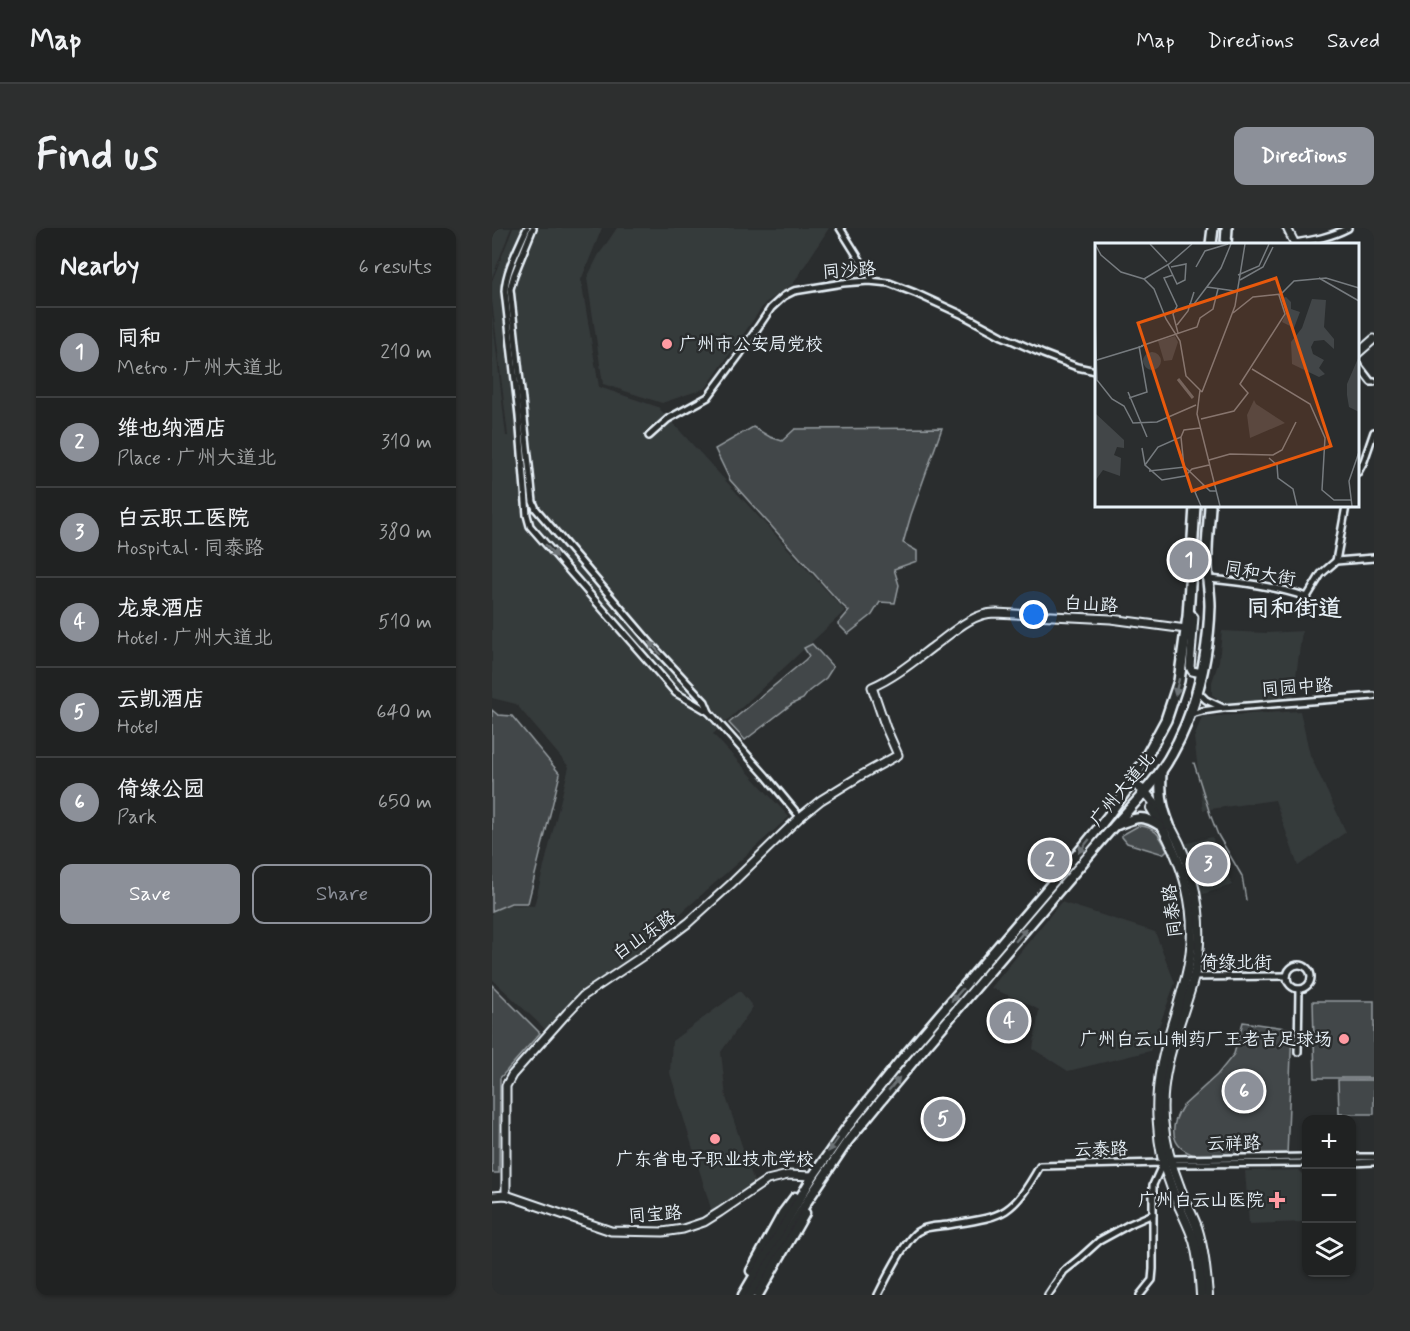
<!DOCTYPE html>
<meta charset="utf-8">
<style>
:root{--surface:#202222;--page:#2d2f2f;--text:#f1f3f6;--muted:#a2a4a5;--line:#3d3f40;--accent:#8c9099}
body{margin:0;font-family:Mynerve,"LXGW WenKai TC",sans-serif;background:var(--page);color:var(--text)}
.controls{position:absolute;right:18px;bottom:18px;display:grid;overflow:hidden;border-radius:12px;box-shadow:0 2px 4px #0004}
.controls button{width:54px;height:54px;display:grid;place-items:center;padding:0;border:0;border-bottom:2px solid var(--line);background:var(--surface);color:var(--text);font:30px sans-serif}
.you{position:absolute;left:542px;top:387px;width:21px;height:21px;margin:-15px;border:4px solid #fff;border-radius:50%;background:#1a73e8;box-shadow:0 0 0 9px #1a73e833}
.badge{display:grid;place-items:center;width:39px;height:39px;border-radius:50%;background:var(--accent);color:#fff;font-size:20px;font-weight:700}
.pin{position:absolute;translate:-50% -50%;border:3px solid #fff;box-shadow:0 2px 6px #0006}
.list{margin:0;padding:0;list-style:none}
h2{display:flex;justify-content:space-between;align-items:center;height:78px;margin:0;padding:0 24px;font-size:26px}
h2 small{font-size:20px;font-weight:400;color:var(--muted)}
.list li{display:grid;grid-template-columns:39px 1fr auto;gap:18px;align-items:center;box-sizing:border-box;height:90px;padding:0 24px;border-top:2px solid var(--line)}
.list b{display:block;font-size:22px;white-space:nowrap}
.list p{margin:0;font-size:20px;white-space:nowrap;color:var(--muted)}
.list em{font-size:20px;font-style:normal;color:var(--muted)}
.actions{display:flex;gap:12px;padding:18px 24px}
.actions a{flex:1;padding:14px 0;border:2px solid var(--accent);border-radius:12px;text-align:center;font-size:21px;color:var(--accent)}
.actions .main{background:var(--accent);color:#fff}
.icon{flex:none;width:33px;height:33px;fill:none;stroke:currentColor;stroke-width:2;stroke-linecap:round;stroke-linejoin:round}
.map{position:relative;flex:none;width:882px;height:1067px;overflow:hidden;border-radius:12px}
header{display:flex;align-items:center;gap:36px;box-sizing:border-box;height:84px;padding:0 30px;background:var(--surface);border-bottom:2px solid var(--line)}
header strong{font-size:28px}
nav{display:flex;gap:33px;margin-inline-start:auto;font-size:21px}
.intro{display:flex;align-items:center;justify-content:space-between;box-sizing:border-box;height:144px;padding:0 36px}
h1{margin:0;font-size:42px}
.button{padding:15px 27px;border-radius:12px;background:var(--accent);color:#fff;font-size:21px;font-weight:700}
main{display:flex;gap:36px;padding:0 36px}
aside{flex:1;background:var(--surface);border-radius:12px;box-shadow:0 2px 4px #0004}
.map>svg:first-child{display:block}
.built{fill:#363a3b}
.green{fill:#424648;stroke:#959ca0;stroke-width:1.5}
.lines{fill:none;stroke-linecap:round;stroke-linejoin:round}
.stream{stroke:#989fa3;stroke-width:1.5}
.minor-casing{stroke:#e8f1f8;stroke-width:10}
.tertiary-casing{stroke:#e8f1f8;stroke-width:11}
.secondary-casing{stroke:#e8f1f8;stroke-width:12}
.primary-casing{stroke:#e8f1f8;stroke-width:13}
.trunk-casing{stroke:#e8f1f8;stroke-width:14}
.minor{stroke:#2a2d2e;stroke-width:5}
.tertiary{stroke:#2a2d2e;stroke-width:7}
.secondary{stroke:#2a2d2e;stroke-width:8}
.primary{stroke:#2a2d2e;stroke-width:8}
.trunk{stroke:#2a2d2e;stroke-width:9}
.oneway{fill:#6c7275}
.poi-dot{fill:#ff9aa2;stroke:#2a2d2e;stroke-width:2}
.labels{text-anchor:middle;stroke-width:5;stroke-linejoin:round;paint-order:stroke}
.street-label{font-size:18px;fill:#e8f1f8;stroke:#2a2d2e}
.poi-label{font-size:18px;fill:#e8f1f8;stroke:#2a2d2e;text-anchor:end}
.district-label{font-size:24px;font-weight:bold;fill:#e8f1f8;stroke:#2a2d2e}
.inset-river{fill:none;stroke:#63686b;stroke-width:3}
.inset-road{fill:none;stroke:#767b7f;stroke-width:1.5}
.view{fill:#e8590c;fill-opacity:0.15;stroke:#e8590c;stroke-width:3}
.inset-edge{fill:none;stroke:#e8f1f8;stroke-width:3}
</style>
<header>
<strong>Map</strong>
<nav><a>Map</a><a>Directions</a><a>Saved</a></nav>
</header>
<div class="intro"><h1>Find us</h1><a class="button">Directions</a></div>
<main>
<aside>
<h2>Nearby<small>6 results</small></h2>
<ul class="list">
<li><span class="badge">1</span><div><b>同和</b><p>Metro · 广州大道北</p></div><em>210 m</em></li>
<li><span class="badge">2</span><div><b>维也纳酒店</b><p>Place · 广州大道北</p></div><em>310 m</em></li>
<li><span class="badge">3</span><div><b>白云职工医院</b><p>Hospital · 同泰路</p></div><em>380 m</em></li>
<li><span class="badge">4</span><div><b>龙泉酒店</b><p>Hotel · 广州大道北</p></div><em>510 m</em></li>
<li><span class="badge">5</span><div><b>云凯酒店</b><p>Hotel</p></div><em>640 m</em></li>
<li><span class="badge">6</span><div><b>倚绿公园</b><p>Park</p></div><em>650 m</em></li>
</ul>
<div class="actions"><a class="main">Save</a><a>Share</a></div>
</aside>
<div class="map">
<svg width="882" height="1067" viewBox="0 0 882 1067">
<rect width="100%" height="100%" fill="#2a2d2e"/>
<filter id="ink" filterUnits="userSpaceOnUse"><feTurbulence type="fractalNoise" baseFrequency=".0167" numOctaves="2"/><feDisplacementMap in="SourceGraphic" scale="12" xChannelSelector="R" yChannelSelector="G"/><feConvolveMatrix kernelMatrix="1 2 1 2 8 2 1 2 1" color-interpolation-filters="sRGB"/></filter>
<g filter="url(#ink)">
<g class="built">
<polygon points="0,0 19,0 0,50"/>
<polygon points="21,0 110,0 89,52 107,159 166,179 353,383 221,506 297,589 142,727 86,767 54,802 0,751 0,680 5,676 42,678 77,539 24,476 0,470 0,85 14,208 16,208 0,72 0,53"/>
<polygon points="125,0 337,0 301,56 273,75 214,160 170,175 111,156 95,50 106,28"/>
<polygon points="730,403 774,405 810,403 801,471 736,477 720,467 720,454 727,433"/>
<polygon points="808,483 818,527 854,604 806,638 783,572 711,582 702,510 710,489"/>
<polygon points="720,609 740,657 711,666 692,616"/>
<polygon points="569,674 663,704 683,755 658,823 576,843 541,821 547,782 534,775 499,760"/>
<polygon points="248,763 261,779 229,824 234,869 262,954 220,984 178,845 180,813"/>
<polygon points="807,942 814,949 814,994 757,996 753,943"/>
</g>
<g class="green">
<polygon points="261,199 278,209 290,213 303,201 450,200 419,287 411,315 425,323 425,333 402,341 407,357 403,375 388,374 380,387 356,406 346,396 357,383 349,376 238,252 223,221"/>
<polygon points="320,416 341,439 334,450 317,463 311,471 300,476 253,512 237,495 313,432 317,428 312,420"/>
<polygon points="0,482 6,487 20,488 68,546 36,675 19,675 0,683"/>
<path d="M646,598C662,597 669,609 675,622L671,626L635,615L630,609V607Z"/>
<polygon points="0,757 48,805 8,850 7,945 0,945"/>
<polygon points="821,773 882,773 882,850 823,850"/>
<path d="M751,794L800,801L795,928H706C679,921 676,901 690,879L725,847L742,826Z"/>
<polygon points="846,852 882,852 882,886 847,886"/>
</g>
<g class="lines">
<polyline class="stream" points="702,535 718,586 726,607 750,648 754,672"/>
<g class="minor-casing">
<g id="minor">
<path d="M35,0C27,19 14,42 13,63L27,188L35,287L38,298L184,465L217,484L274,548L308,589"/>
<polyline points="41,0 22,47 18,61 41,274 44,281 160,417 213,474 217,484"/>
<polyline points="348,0 381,53"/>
<path d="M803,15C822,12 839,9 856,0"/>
<polyline points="866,137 879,154 882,154"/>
<polyline points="157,208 176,191 216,169 248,126 279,80 292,68 302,63 351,55 377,53 397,55 423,65 471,87 510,108 551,126 585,139 604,143"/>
<polyline points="866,244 872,233 882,204"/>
<polyline points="844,333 854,278"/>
<path d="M716,351C750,354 782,358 815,369L829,346L844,333L882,330"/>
<polyline points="705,463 714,472 729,479"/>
<polyline points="699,486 710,483 731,480 882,468"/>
<circle cx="807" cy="749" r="12"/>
<polyline points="699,749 795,748"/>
<polyline points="806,824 807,761"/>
<polyline points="860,929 882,929"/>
<polyline points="676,933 679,931 814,929"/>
<polyline points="860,935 882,934"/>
<path d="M386,1067C393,1053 413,1012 425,1004C433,998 446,998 456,997C512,988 519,989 548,938L671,935L681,936L814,935"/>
<polyline points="556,1067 572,1043 587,1031 607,1013 638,996 661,986"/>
<polyline points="648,1067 660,1052 661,1041 661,957 671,935"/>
</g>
</g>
<g class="tertiary-casing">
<g id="tertiary">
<polyline points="795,0 803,16"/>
<polyline points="866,125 882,111"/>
<polyline points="696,383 702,389 698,439 700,443 710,445"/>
<path d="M14,967V858L20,847L75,785L91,768L164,719L196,695L239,656L308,589L329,572L368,548L406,527L394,500L380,459C403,449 422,433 442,418C460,405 480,385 503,385L619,391L694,401"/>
<polyline points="0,968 14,967 119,1003 171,1004 191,1001 212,994 228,984 275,952 296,947 321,948"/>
</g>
</g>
<g class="secondary-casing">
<g id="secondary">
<path d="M640,555C644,558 651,561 654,565C667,580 679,598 687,615C706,656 713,704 702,749C689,796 667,840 671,891C673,913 679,937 687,957C692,972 700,985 705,999C712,1021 714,1045 716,1067"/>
<path d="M659,580C692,633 710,687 694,749C681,800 661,841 666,896C667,917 671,938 679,958C685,977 696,994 702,1013C707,1030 708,1049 709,1067"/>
</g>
</g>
<g class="primary-casing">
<g id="primary">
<path d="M625,597C645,589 650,586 669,598"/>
<polyline points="259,1043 291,985 303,969"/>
<polyline points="251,1067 321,948 353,902 408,833 591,619 616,588 640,555"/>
<polyline points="258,1067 316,972 355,914 433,819 622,598 650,567"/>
<polyline points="266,1067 313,985"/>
</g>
</g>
<g class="trunk-casing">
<g id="trunk">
<polyline points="719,16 721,0"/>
<polyline points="734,16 735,0"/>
<path d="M669,544C668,565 669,578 677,597"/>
<polyline points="640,555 674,492 687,453 696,388 703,278"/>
<path d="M650,567C696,517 716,445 718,378C718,364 715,351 715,337C714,317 717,297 718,278"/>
</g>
</g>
<use href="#minor" class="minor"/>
<use href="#tertiary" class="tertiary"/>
<use href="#secondary" class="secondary"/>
<use href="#primary" class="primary"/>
<use href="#trunk" class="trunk"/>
</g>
<defs><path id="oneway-solid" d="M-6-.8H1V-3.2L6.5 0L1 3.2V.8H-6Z" transform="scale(1.5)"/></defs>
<g class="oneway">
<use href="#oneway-solid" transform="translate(59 323) rotate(49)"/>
<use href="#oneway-solid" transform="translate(163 420) rotate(-132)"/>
<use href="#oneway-solid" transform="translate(685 459) rotate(104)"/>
<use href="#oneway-solid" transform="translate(592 618) rotate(129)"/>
<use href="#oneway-solid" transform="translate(529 707) rotate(-49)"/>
<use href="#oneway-solid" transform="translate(465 767) rotate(131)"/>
<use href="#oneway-solid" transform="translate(402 856) rotate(-50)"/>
<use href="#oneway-solid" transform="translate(341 917) rotate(126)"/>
</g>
</g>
<g class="poi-dot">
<circle cx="175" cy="116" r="6"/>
<circle cx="852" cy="811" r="6"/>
<circle cx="223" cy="911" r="6"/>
<path d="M782 963h6v6h6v6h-6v6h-6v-6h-6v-6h6z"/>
</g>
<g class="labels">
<g class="street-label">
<text transform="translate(357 42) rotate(-4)" y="6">同沙路</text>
<text transform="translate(768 345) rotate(10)" y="6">同和大街</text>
<text transform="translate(599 376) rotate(3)" y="6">白山路</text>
<text transform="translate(805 459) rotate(-4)" y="6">同园中路</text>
<text transform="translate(630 561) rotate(-50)" y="6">广州大道北</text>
<text transform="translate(680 683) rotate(-97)" y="6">同泰路</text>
<text transform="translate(152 707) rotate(-35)" y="6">白山东路</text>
<text x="744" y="740">倚绿北街</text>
<text transform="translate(742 915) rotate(-1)" y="6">云祥路</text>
<text transform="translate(609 921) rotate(-1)" y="6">云泰路</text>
<text transform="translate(163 986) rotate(-4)" y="6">同宝路</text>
</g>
<g class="poi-label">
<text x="187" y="122" text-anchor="start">广州市公安局党校</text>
<text x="840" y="817">广州白云山制药厂王老吉足球场</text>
<text x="223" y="937" text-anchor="middle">广东省电子职业技术学校</text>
<text x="772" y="978">广州白云山医院</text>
</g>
<g class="district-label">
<text x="802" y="388">同和街道</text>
</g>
</g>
<g transform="translate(603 15)">
<rect width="264" height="264" fill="#2a2d2e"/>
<path d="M191,54L196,59V66L205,69L199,85L187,79L191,70L187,55ZM217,56L231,57L229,84L239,96V106L229,97L219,98L216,104L218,111L229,117L224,125L230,131L224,134L197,121L196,99L207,85ZM80,93L83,99L77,117L69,118L63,98ZM48 118a9 9 0 1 1 18 0a9 9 0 1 1-18 0ZM264,113V169L254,164L252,152V141ZM159,157L161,161L190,180L155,195L152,172ZM0,170L29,197V205L22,204L19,212L26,215L25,233L8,227L0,238Z" fill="#424648"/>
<path class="inset-river" d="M83,136L98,155"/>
<path class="inset-road" d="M0,1L6,12L26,29L49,36L59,46L71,76L85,98L91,133L107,149M55,1L72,19M73,22L82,41L90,37L91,21L76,24M101,24L110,8L133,1M78,32L69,35L82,63L78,71L83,90M143,32L164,23L174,1M224,35L264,58M49,36L74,21L97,1M145,37L168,24L178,4M112,44L140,48M94,61H99L126,25L136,1M138,70L158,54L186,51L199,38L231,35L264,45M0,74L2,137L17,156L29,163L38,180L62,179L101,162M82,82L93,68L99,49M46,103L102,84L105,75L118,66L123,46M2,117L48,103M157,126L215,161L230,195L227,247L239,257H257M105,147L102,171L125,263M33,149L52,194M107,149L140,63L150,1M34,155L52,149L44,103M106,176L139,168L153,150L145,141L190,71L184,52M86,194L89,224M47,205L50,222L67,237L90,233L97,226L114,222M174,215L182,222L183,235L198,246L202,263M114,217L135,211L178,212L187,207L201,179M50,222L63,204L86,194L89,187L105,185M54,228L90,224L115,248H121M106,263L100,249L109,242M257,263L254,238L264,209"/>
<path class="view" d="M181,35L236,203L97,248L43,80Z"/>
<rect width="264" height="264" class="inset-edge"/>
</g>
</svg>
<div class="controls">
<button>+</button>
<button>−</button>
<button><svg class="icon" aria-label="layers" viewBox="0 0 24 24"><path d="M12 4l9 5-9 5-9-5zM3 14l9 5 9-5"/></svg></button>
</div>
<div class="you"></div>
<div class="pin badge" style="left:697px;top:332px">1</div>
<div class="pin badge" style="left:558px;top:632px">2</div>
<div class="pin badge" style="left:716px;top:636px">3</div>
<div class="pin badge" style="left:517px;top:793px">4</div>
<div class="pin badge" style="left:451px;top:891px">5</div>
<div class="pin badge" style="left:752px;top:863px">6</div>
</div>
</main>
